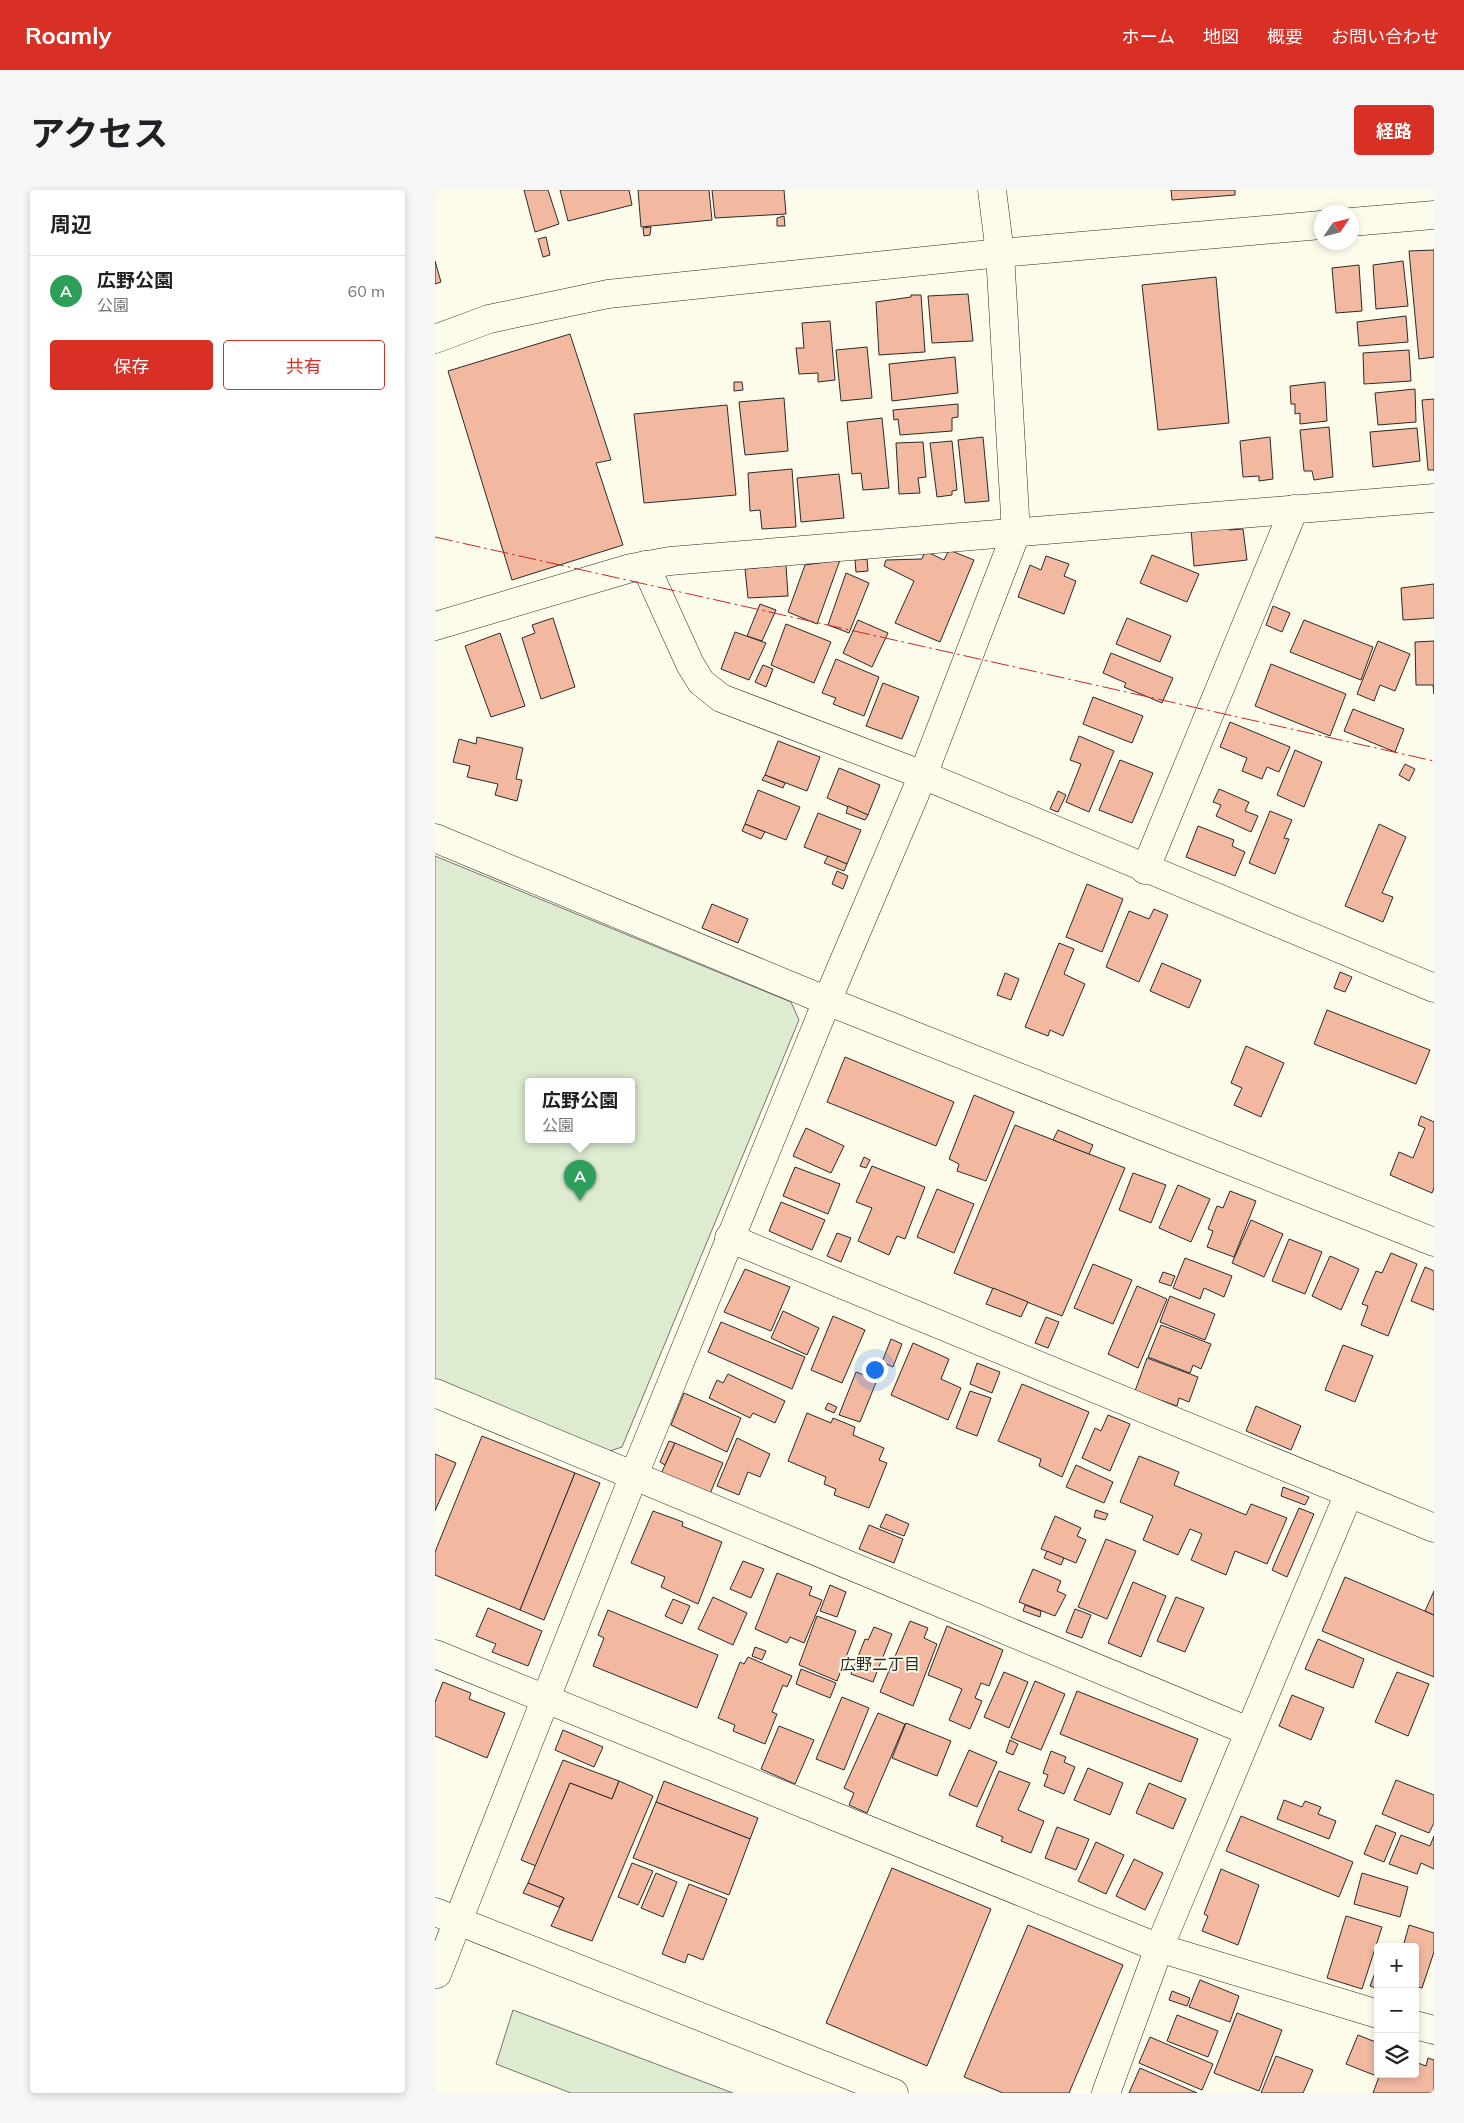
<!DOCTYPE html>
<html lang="ja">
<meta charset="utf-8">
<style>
:root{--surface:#fff;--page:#f6f6f6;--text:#202124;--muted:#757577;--line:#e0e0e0;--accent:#d93025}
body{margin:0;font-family:Mulish,"Noto Sans JP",sans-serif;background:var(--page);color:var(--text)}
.controls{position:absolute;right:15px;bottom:15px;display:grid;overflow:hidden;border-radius:5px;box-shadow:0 2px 8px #0003}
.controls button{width:45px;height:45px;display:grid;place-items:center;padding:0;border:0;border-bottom:1px solid var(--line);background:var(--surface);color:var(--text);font:25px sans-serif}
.compass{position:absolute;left:879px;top:15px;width:45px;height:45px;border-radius:50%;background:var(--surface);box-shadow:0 2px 8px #0003;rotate:55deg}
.you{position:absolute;left:439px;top:1179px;width:18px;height:18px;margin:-12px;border:4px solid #fff;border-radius:50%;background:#1a73e8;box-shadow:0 0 0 8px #1a73e833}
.badge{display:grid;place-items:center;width:32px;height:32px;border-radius:50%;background:var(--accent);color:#fff;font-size:16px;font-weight:700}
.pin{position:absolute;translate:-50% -41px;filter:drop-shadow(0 1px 2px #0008)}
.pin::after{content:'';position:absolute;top:26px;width:18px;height:15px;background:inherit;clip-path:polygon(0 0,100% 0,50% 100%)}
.popup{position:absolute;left:90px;top:888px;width:110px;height:65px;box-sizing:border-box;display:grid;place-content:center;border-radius:5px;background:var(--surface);filter:drop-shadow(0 1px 4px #0005);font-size:16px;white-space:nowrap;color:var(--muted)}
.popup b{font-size:19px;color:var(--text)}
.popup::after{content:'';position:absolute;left:50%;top:100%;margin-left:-10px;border:10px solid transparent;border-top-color:var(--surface)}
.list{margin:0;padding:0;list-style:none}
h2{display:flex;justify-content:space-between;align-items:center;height:65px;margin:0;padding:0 20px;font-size:21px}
h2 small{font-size:16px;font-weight:400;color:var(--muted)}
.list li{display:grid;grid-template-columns:32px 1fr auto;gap:15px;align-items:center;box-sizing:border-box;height:70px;padding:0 20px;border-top:1px solid var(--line)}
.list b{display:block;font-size:19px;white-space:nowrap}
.list p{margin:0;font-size:16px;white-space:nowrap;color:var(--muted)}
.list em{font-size:16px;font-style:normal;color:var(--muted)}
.actions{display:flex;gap:10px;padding:15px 20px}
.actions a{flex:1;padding:11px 0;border:1px solid var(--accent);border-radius:5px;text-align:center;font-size:18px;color:var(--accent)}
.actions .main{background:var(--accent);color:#fff}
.icon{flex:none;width:28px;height:28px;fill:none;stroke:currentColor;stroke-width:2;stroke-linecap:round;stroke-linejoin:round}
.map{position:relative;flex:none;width:999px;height:1903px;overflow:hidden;border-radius:5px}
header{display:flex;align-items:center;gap:30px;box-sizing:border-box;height:70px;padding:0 25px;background:var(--accent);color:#fff}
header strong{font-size:24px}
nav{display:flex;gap:28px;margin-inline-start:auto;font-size:18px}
.intro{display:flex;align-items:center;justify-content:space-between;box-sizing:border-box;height:120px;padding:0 30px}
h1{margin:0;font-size:35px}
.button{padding:12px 22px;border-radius:5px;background:var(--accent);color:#fff;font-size:18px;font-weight:700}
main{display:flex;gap:30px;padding:0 30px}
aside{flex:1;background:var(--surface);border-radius:5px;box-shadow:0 2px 8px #0003}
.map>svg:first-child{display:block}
.green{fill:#deebd1;stroke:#74746e;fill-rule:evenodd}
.building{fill:#f2b8a0;stroke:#2b2b2b}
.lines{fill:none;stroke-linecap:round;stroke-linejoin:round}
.minor-casing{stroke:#2b2b2b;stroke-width:29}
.minor{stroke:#fdfbea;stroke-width:28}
.power{stroke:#c62828;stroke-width:1;stroke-dasharray:18 4 2.5 4;stroke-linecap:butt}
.labels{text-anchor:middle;stroke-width:4;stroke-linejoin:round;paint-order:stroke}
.neighbourhood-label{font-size:16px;fill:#2b2b2b;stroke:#fdfbea}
</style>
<header>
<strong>Roamly</strong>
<nav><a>ホーム</a><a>地図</a><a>概要</a><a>お問い合わせ</a></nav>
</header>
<div class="intro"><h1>アクセス</h1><a class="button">経路</a></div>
<main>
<aside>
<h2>周辺<small></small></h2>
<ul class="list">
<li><span class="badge" style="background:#2e9e5b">A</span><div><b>広野公園</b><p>公園</p></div><em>60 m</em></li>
</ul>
<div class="actions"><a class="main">保存</a><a>共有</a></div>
</aside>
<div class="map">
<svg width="999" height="1903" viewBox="0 0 999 1903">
<rect width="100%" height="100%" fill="#fdfbea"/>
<g class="green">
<path d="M0,666L356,812L364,830L187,1257L169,1263L0,1191ZM94,892H196V950H94Z"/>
<polygon points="78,1820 298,1903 136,1903 61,1874"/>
</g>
<g class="building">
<polygon points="89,0 113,0 124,34 100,42"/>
<polygon points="125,0 194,0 197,15 133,31"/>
<polygon points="203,0 274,0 277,30 206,37"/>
<polygon points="277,0 349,0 351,24 280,28"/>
<polygon points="736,0 800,0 800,5 737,10"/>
<polygon points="349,26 350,36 342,36 342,28"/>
<polygon points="216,37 215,45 209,46 208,38"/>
<polygon points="111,47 115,65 108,67 103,49"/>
<polygon points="999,60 999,167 984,169 974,61"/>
<polygon points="0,71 6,92 0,94"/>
<polygon points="968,71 973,116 941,119 938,75"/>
<polygon points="924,75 927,121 901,123 897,78"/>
<polygon points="781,87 794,233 723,240 707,95"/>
<polygon points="533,104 538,151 497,153 493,106"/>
<polygon points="476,105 486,105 490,162 444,165 441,112 476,107"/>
<polygon points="971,126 973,152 924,156 922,132"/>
<polygon points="395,131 400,190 383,192 383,183 364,184 361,158 369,158 367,133"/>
<polygon points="135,144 176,270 161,273 188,355 77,390 13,181"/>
<polygon points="432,157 437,208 406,211 401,160"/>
<polygon points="974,160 976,191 929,194 928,163"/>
<polygon points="520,167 523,203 457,211 454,174"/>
<polygon points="299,192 307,192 308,200 299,201"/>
<polygon points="890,192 892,231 865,234 865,223 860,224 860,214 856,214 855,196"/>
<polygon points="980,199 981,232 943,235 940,203"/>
<polygon points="349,208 353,261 310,265 304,212"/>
<polygon points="999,209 999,280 993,280 987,210"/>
<polygon points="523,214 523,227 517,228 517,241 465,245 463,229 459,230 458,220"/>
<polygon points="292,215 301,305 209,313 199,224"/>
<polygon points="447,228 454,298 428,300 426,283 417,284 412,232"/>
<polygon points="894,237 898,287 879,290 877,281 869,281 865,240"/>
<polygon points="982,238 985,271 938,277 935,242"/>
<polygon points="548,247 554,311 530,313 523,250"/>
<polygon points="835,247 838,289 824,291 824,286 808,287 805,251"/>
<polygon points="517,251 522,300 517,301 517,305 502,307 495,253"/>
<polygon points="488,252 491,287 483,288 485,303 464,304 461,253"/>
<polygon points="357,279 361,337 327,339 325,320 315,321 313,283"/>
<polygon points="404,284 409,328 366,332 362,288"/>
<polygon points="793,334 794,340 808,339 812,370 759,376 756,339"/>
<polygon points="514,360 539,370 505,452 460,433 479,391 449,376 451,370 487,369 490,361 509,370"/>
<polygon points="717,365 764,384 752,412 705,393"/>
<polygon points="611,366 634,374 629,386 641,391 629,424 583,407 595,375 606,380"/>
<polygon points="432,369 433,381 421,382 420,370"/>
<polygon points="405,370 382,434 353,422 370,375"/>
<polygon points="351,375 353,406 313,408 310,379"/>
<polygon points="411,383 434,393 414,443 393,435"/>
<polygon points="999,394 999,428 968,430 966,398"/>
<polygon points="325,414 341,420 327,451 312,446"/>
<polygon points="838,416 855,423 847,442 831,435"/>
<polygon points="118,428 140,497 106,509 87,448 100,443 97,435"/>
<polygon points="692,428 736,446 725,472 681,454"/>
<polygon points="423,430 453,443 437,477 408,463"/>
<polygon points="869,430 938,457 926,490 855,462"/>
<polygon points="351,434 396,452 379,493 336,475"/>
<polygon points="300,442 331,453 314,490 286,479"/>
<polygon points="65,443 90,516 56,527 30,456"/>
<polygon points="943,451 975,464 960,501 945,495 939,511 922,504"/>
<polygon points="999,451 999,504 998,495 981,495 980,452"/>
<polygon points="676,463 738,488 727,513 689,497 691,493 668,483"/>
<polygon points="401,469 444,487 429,526 398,514 401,508 387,503"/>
<polygon points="836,474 911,504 895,546 820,516"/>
<polygon points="328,475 338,479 331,497 320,492"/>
<polygon points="448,493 484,507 467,549 431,536"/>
<polygon points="658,507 708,526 697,553 648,534"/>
<polygon points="918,519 969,539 960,562 909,541"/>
<polygon points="795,532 855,557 844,582 832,577 827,589 807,581 812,568 785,557"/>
<polygon points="644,546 679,561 654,622 631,612 646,574 635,570"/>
<polygon points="42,547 88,558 81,589 87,590 82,611 60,605 63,594 32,587 35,576 18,572 24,549 41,554"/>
<polygon points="343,551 385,567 372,601 330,585"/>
<polygon points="860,560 887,572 869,617 842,605"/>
<polygon points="685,570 718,583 697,633 664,620"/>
<polygon points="970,574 980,579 974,591 964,585"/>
<polygon points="404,578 445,595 433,625 392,608"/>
<polygon points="330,585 350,593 348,598 327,590"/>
<polygon points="784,599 814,612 810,621 823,626 816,642 781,626 786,615 778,612"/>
<polygon points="323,600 365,617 351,650 310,634"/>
<polygon points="623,601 631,605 623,622 615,619"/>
<polygon points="413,616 433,625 430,630 411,623"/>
<polygon points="835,621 857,630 849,648 854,649 840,684 814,673"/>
<polygon points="383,623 426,640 412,674 369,657"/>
<polygon points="310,634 330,642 326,649 307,641"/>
<polygon points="944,634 971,647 947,703 958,707 948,732 910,716"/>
<polygon points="763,636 799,650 797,656 810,662 800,686 751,667"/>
<polygon points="393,666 412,674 409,681 389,673"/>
<polygon points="402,681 413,686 408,699 397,694"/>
<polygon points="652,694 688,709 667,762 631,747"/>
<polygon points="277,714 313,729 303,753 267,738"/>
<polygon points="719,719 733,725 704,792 671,777 694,721 714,729"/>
<polygon points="624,753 639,759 629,784 650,794 628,846 615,840 613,846 590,837"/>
<polygon points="727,773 766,790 754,818 715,801"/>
<polygon points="905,782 917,787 910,802 899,798"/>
<polygon points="570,783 584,789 576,810 562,805"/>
<polygon points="892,820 995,860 981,894 879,854"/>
<polygon points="811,856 849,873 826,927 799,915 807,898 796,893"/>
<polygon points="410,867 519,912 501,956 392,912"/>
<polygon points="539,905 579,922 551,991 522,981 524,974 514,969"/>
<polygon points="986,926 999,932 999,998 997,1003 955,985 964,962 978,968 990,938 983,935"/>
<polygon points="580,935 690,978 627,1126 519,1083"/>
<polygon points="371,938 409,956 396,983 358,966"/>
<polygon points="623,940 658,955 654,964 618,950"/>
<polygon points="429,967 435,970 431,978 425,976"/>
<polygon points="437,976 490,997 470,1049 462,1046 454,1065 423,1051 437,1018 421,1012"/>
<polygon points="360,977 405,994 393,1024 348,1006"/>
<polygon points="698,983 731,995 716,1033 684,1020"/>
<polygon points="743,995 775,1009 756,1052 724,1038"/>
<polygon points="502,999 539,1014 519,1063 482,1047"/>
<polygon points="795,1001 821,1011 799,1067 772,1057 778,1041 773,1039 782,1016 788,1018"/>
<polygon points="346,1012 390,1030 377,1060 334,1041"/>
<polygon points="816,1030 848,1044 829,1087 797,1073"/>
<polygon points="402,1043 416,1048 406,1072 392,1066"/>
<polygon points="854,1049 887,1062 870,1104 837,1091"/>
<polygon points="956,1063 982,1074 953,1146 926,1135 933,1116 927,1114 941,1081 947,1083"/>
<polygon points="895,1066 924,1079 906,1120 877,1106"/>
<polygon points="750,1068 797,1086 789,1107 769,1098 765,1109 738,1098"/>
<polygon points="658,1074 697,1090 678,1134 639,1118"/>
<polygon points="990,1077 999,1081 999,1120 976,1111"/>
<polygon points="310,1079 355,1097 336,1141 289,1122"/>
<polygon points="728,1082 740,1086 736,1096 724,1092"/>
<polygon points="702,1096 732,1109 703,1178 673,1164"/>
<polygon points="558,1098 593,1112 586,1127 551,1114"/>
<polygon points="735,1106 780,1124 770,1150 725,1132"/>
<polygon points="348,1121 384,1138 372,1165 336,1148"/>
<polygon points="398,1126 430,1140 407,1193 376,1180"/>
<polygon points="611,1127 624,1132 613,1158 600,1153"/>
<polygon points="286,1132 370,1167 357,1199 273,1162"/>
<polygon points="726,1135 776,1154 766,1179 758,1175 755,1183 713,1167"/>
<polygon points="456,1149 467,1154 458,1177 447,1172"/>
<polygon points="478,1153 514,1169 506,1189 526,1198 513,1230 456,1205"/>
<polygon points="908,1155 938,1166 920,1212 890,1200"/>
<polygon points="712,1168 763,1187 754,1212 744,1208 742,1216 700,1201"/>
<polygon points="542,1173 565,1182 557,1203 535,1194"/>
<polygon points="421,1182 442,1190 425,1232 404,1225"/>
<polygon points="293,1184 350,1211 340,1233 318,1223 315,1228 274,1208 282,1190 288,1193"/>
<polygon points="587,1194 654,1222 627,1287 604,1276 606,1269 563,1251"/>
<polygon points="535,1201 556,1208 542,1246 521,1238"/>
<polygon points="249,1203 306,1228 292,1262 236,1235"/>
<polygon points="393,1213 402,1217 399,1223 390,1219"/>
<polygon points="821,1216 866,1236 856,1260 811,1241"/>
<polygon points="372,1223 396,1233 398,1228 420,1237 418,1245 449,1258 444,1270 452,1273 434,1318 399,1305 401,1299 389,1294 391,1287 353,1271"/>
<polygon points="673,1225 695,1234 675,1281 647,1268 660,1238 666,1241"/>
<polygon points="47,1246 140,1283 85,1420 0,1385 0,1362"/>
<polygon points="302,1248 335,1264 325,1287 313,1282 304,1305 282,1296"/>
<polygon points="234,1251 240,1253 230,1275 225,1272"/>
<polygon points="240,1253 288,1273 274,1306 225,1286"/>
<polygon points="0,1264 21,1273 0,1321"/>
<polygon points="704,1266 744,1282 739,1295 811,1325 816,1314 852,1328 832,1374 800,1361 791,1385 756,1370 767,1344 755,1339 743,1365 708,1350 718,1326 685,1312"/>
<polygon points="641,1275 678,1292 669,1313 631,1297"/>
<polygon points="140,1283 165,1293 109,1430 85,1420"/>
<polygon points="848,1297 874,1307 870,1315 846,1306"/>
<polygon points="864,1318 879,1324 852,1387 837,1380"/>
<polygon points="661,1320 673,1324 670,1330 659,1327"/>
<polygon points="218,1321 248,1332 247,1336 287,1352 263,1414 226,1397 230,1387 196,1373"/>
<polygon points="451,1324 474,1334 469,1346 445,1337"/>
<polygon points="620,1326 646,1338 642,1346 651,1350 641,1373 606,1359"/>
<polygon points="434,1335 468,1349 459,1373 424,1359"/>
<polygon points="671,1349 701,1361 672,1429 643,1417"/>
<polygon points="612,1361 629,1368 626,1375 609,1368"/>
<polygon points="308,1371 329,1379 316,1408 295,1399"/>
<polygon points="598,1379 626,1391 622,1401 631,1405 620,1426 584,1412"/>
<polygon points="342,1383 377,1397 374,1405 387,1410 369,1453 355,1447 352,1453 320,1439"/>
<polygon points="910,1387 999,1425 999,1487 887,1441"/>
<polygon points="698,1392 731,1406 706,1467 673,1453"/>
<polygon points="395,1395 411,1402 402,1427 385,1421"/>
<polygon points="999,1401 999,1425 990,1421"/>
<polygon points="278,1407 312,1423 298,1455 263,1439"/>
<polygon points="741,1407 769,1418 750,1462 722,1451"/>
<polygon points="238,1409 255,1416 247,1434 230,1426"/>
<polygon points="590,1415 606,1421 605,1427 588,1421"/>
<polygon points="53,1418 107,1441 93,1476 57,1462 61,1454 41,1446"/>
<polygon points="640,1419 656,1425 647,1448 631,1442"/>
<polygon points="173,1420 283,1465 262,1518 158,1476 169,1448 163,1445"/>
<polygon points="382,1426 421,1441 402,1491 364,1475"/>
<polygon points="475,1431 493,1438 489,1448 502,1454 478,1516 445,1502"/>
<polygon points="512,1436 568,1460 554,1496 546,1493 540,1508 547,1511 535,1539 514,1530 527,1499 493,1485"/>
<polygon points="439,1437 457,1444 438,1492 416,1484 430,1449 433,1450"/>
<polygon points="883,1449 929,1469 918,1498 870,1479"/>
<polygon points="320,1457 331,1461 327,1470 317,1466"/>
<polygon points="313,1467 357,1486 352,1497 348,1495 337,1522 342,1524 330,1554 298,1541 300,1535 283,1528 305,1472 309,1474"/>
<polygon points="366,1479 401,1493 395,1508 361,1494"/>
<polygon points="569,1482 593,1492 574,1538 549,1527"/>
<polygon points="962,1482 994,1494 973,1546 940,1532"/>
<polygon points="600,1491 630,1504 606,1560 576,1548"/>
<polygon points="8,1492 36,1503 34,1509 70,1523 52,1568 0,1546 0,1512"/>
<polygon points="642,1501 763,1549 746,1592 625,1544"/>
<polygon points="857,1505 889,1518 876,1550 844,1536"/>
<polygon points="407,1507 434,1518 409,1580 381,1569"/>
<polygon points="443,1523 470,1534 432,1623 414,1615 419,1603 409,1598"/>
<polygon points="471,1533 516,1551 502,1586 457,1568"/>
<polygon points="344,1536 379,1550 360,1594 326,1579"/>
<polygon points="128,1540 168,1557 159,1577 120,1560"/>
<polygon points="575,1550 583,1554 578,1565 571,1562"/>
<polygon points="534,1560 562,1572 542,1617 514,1605"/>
<polygon points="616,1561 631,1567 629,1572 640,1577 629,1604 609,1596 613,1585 608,1583"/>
<polygon points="128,1570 184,1591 177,1609 135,1593 101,1676 86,1670"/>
<polygon points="653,1578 688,1593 675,1625 639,1610"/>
<polygon points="564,1581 595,1593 583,1620 609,1631 596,1663 566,1651 568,1647 541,1636"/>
<polygon points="961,1590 999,1605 999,1633 994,1643 947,1624"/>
<polygon points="184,1591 218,1606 157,1751 116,1736 129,1708 93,1693 135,1593 177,1609"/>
<polygon points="229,1591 323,1628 315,1649 221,1612"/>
<polygon points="714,1593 751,1609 738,1639 701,1623"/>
<polygon points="849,1610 867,1617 870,1611 886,1617 883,1624 901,1631 894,1649 842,1629"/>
<polygon points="221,1612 315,1649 294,1705 198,1668"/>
<polygon points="806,1626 918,1672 904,1707 791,1661"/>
<polygon points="941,1635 961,1643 949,1672 929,1664"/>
<polygon points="622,1637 654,1649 641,1680 610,1668"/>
<polygon points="966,1645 995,1656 999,1646 999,1679 986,1673 982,1684 954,1674"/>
<polygon points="661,1652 689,1665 671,1704 643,1691"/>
<polygon points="699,1669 728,1683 710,1720 681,1706"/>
<polygon points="197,1673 218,1681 203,1715 183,1707"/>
<polygon points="457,1678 556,1719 492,1876 391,1833"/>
<polygon points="786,1679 824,1695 803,1755 767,1741 773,1726 769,1724"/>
<polygon points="221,1683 242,1692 228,1727 206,1718"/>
<polygon points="927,1683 973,1697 965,1727 919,1714"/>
<polygon points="93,1693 129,1708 124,1717 88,1703"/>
<polygon points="254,1694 292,1709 268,1770 253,1764 250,1773 227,1764"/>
<polygon points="911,1726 947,1737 927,1799 892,1788"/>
<polygon points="593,1735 688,1775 634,1903 568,1903 529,1887"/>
<polygon points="974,1735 999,1743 999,1762 987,1798 980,1796 980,1757 968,1757"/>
<polygon points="943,1775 943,1799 935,1796"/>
<polygon points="765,1790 804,1806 795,1832 754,1817"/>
<polygon points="737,1801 755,1808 752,1816 734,1810"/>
<polygon points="802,1823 847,1840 824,1901 779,1883"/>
<polygon points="742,1825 783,1841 773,1867 732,1851"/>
<polygon points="923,1845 943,1853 943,1874 939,1885 911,1874"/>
<polygon points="715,1847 778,1874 767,1900 704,1873"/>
<polygon points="841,1866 878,1880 868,1903 826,1903"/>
<polygon points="993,1868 999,1870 999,1903 938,1903 945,1884 980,1884 980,1872 991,1876"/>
<polygon points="705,1878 762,1903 694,1903"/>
</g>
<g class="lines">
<g class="minor-casing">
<g id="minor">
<polyline points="916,32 999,25"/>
<polyline points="0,149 54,129 173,104 565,63 886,35"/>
<polyline points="210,375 255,474 266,492 286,508 488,585 999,798"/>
<polyline points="0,436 196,378 235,371 999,308"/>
<polyline points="0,648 392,811 999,1052"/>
<polyline points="710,680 859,319"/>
<polyline points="294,1048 999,1338"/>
<polyline points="0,1203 813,1541"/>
<polyline points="0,1464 724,1758 943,1824"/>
<polyline points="0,1722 459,1903"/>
<polyline points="2,1784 199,1285 392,811 488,585 581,343 565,63 557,0"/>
<polyline points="980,1835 999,1840"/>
<polyline points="671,1903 724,1758 914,1303"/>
</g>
</g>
<use href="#minor" class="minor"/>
<polyline class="power" points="0,347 999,571"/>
</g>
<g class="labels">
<g class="neighbourhood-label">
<text x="445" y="1480">広野二丁目</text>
</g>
</g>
</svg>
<div class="controls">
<button>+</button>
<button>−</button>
<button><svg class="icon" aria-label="layers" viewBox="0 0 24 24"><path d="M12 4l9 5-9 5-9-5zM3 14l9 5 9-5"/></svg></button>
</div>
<svg class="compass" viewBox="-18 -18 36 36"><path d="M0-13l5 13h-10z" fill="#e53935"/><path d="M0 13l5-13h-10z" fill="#757577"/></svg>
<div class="you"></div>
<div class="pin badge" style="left:145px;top:1011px;background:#2e9e5b">A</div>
<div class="popup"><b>広野公園</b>公園</div>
</div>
</main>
